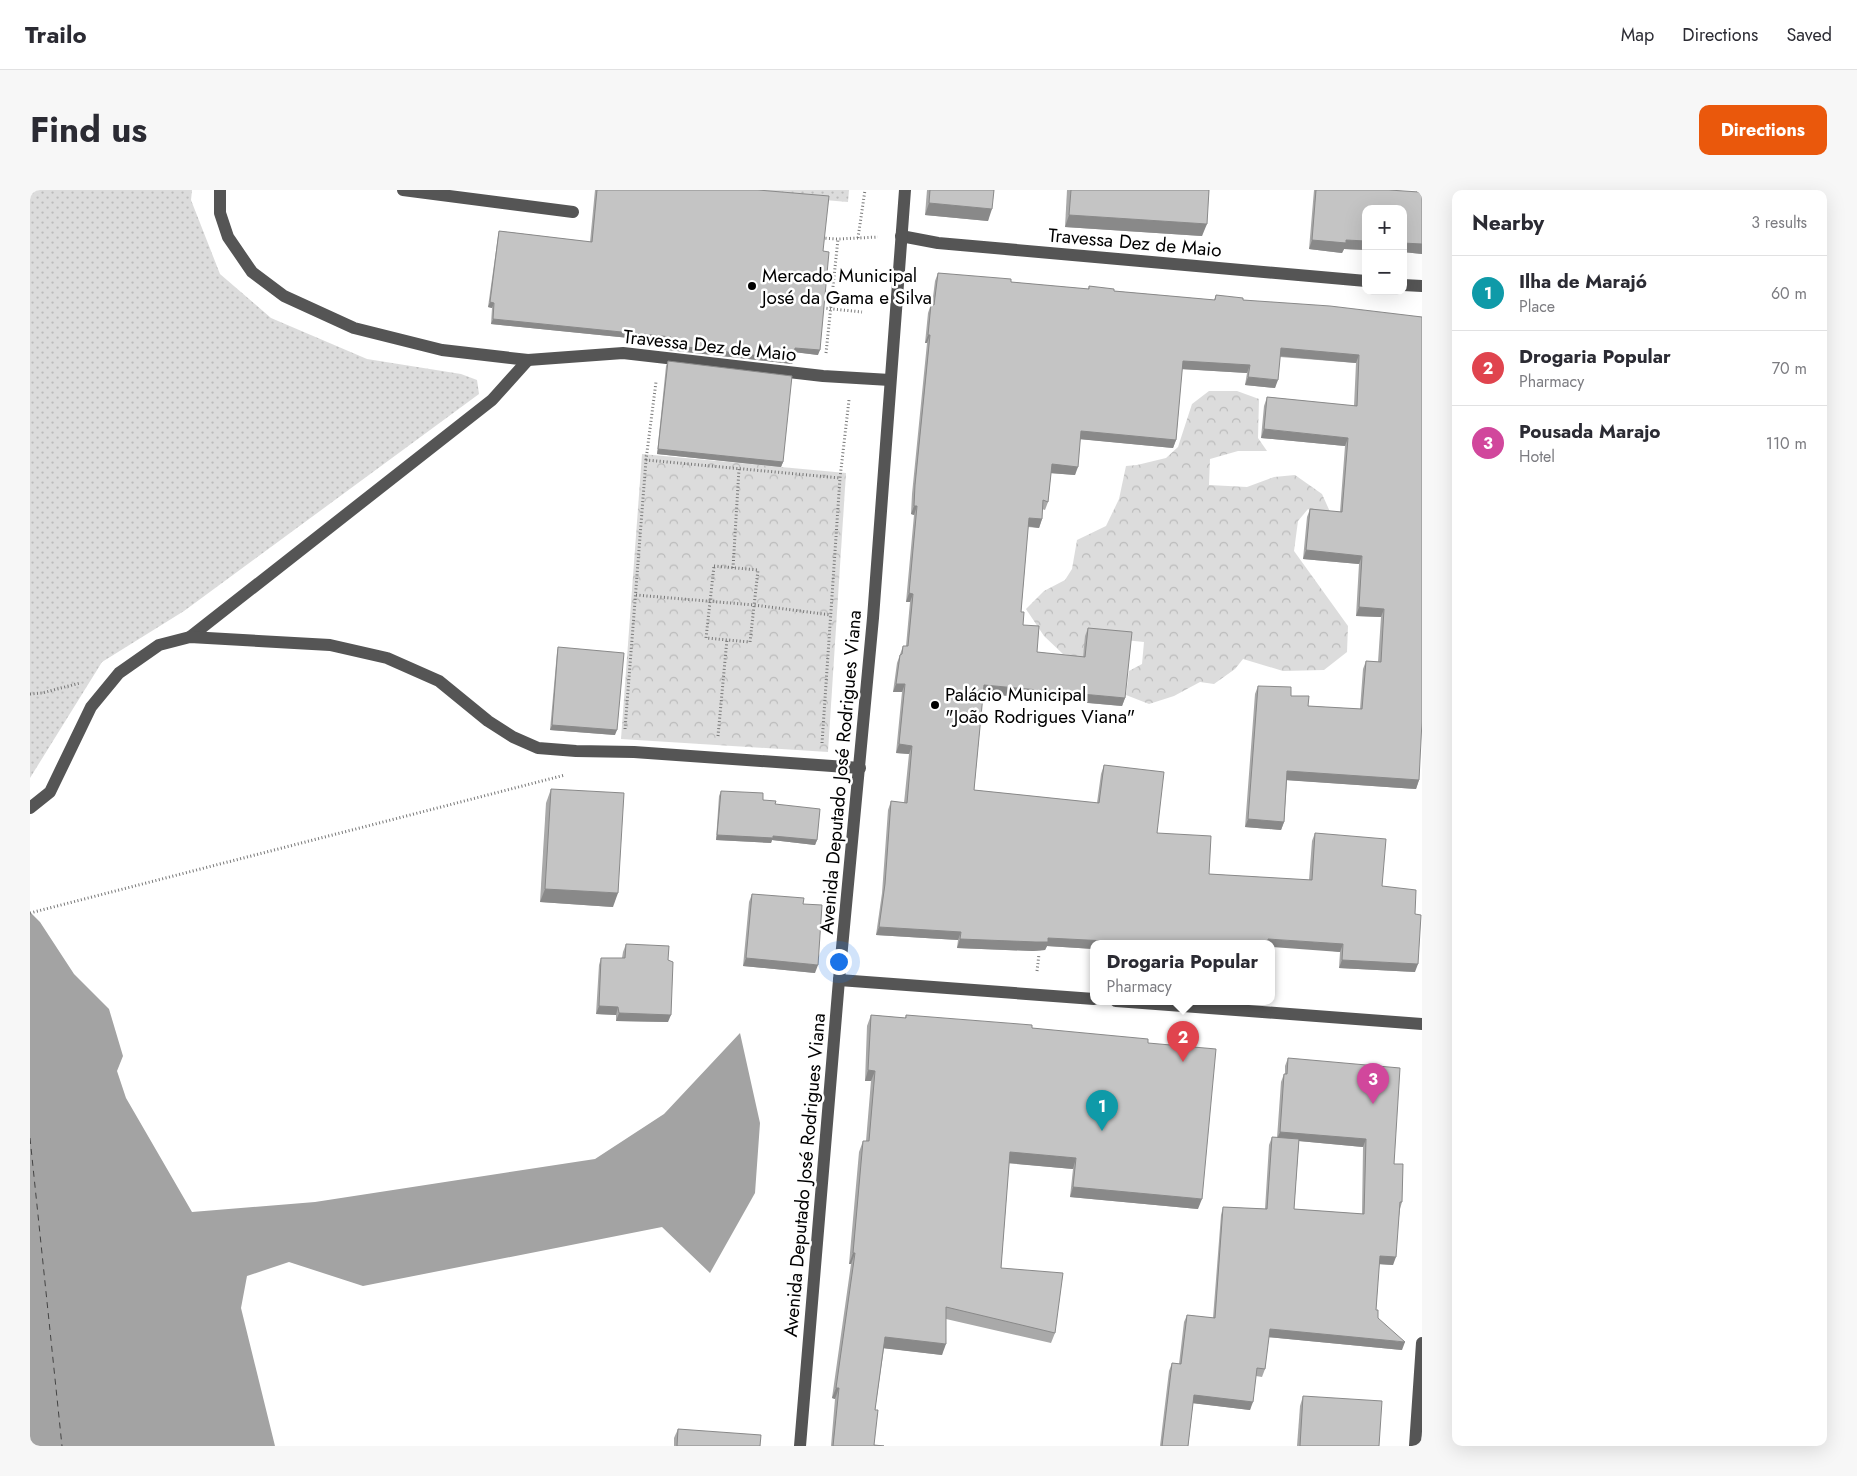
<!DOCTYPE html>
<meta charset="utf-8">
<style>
:root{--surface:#fff;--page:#f7f7f7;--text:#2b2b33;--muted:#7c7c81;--line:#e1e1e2;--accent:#ea580c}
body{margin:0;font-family:Jost,sans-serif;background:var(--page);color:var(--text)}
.controls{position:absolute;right:15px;top:15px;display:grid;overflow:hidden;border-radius:10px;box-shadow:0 5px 20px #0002}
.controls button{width:45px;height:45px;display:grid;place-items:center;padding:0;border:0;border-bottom:1px solid var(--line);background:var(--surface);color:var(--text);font:25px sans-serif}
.you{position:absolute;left:808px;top:771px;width:18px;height:18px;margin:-12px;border:4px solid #fff;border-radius:50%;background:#1a73e8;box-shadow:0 0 0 8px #1a73e833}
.badge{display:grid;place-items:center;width:32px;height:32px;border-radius:50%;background:var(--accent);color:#fff;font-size:16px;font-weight:700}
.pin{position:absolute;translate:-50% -41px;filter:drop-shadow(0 1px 2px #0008)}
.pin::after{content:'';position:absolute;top:26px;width:18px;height:15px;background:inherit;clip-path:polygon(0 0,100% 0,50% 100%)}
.popup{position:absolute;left:1060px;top:750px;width:185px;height:65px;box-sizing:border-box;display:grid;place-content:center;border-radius:10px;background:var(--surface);filter:drop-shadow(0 1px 4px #0005);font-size:16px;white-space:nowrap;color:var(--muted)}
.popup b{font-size:19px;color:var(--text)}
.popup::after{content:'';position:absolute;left:50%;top:100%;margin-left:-10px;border:10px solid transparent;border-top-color:var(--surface)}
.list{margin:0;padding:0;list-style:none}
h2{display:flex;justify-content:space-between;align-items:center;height:65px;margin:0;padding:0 20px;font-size:21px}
h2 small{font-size:16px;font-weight:400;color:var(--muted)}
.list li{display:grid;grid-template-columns:32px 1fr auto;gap:15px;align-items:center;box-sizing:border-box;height:75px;padding:0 20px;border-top:1px solid var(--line)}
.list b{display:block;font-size:19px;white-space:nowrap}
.list p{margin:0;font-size:16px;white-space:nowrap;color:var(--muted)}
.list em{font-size:16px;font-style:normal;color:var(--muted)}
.map{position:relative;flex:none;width:1392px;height:1256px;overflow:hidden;border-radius:10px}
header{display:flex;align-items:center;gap:30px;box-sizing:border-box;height:70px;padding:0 25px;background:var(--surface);border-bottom:1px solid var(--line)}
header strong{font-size:24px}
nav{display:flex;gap:28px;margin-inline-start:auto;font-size:18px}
.intro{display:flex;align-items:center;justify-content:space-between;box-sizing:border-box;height:120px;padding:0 30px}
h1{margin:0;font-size:35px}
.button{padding:12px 22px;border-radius:10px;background:var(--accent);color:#fff;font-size:18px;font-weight:700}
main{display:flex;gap:30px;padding:0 30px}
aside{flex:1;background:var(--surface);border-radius:10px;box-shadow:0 5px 20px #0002}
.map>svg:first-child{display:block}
.grass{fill:url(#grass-dots)}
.forest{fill:url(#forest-crowns)}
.water{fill:#a3a3a3}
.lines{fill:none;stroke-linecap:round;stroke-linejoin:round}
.ferry{stroke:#444;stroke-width:1;stroke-dasharray:6 5;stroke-linecap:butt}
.path{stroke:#777;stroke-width:3;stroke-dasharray:1 2.5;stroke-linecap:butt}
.minor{stroke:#555;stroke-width:12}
.wall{fill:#a9a9a9;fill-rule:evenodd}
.shaded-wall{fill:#898989}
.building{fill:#c4c4c4;stroke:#898989}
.poi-dot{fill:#000;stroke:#fff;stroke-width:2}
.labels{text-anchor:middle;stroke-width:5;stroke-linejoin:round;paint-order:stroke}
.street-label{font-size:19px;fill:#000;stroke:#fff}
.poi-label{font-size:19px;fill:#000;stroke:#fff;text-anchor:start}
</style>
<header>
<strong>Trailo</strong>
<nav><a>Map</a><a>Directions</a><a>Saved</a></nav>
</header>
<div class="intro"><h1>Find us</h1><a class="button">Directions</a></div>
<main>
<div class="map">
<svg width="1392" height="1256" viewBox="0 0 1392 1256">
<defs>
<pattern id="grass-dots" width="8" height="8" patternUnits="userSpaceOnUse" patternTransform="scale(1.25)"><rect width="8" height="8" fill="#dcdcdc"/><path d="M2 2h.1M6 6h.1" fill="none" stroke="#bbb" stroke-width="1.8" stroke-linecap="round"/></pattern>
<pattern id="forest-crowns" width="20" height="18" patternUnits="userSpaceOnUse" patternTransform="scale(1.25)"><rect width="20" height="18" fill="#dcdcdc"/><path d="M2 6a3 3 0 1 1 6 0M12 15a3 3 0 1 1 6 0" fill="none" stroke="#bbb"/></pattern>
</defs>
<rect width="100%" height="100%" fill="#fff"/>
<g class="grass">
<polygon points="0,0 162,0 161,10 190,84 241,128 337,169 431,184 447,190 449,204 154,421 72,472 0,588"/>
<polygon points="674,0 819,0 818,12"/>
</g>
<g class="forest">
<polygon points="1179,201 1207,201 1229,209 1228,248 1237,261 1208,261 1180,269 1179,295 1217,297 1244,287 1265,285 1292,304 1301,324 1278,319 1268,331 1264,361 1318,436 1317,462 1294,480 1253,481 1213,469 1205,479 1184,494 1170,492 1144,506 1119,514 1096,505 1099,481 1112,474 1114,452 1056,446 1053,468 1033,464 1014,446 996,419 1014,401 1035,390 1042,379 1047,350 1076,336 1089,309 1096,276 1107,275 1136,268 1148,257 1162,214"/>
<polygon points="612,264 816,283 798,562 591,549"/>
</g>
<polygon class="water" points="0,722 10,732 44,784 79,819 93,866 87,881 96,908 162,1022 285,1012 565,969 634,924 710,843 730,933 725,1003 680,1083 632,1037 333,1096 259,1072 217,1086 211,1118 245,1256 0,1256"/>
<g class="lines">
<polyline class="ferry" points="0,948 32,1256"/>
<g class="path">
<polyline points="792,48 808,49 848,47"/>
<polyline points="828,48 835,0"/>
<polyline points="793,118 832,122"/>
<polyline points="796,163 808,49"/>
<polyline points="616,270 626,192"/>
<polygon points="684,376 728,380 720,452 676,448"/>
<polyline points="703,378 709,279"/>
<polyline points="606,405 724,415 801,425"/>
<polyline points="0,504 12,503 50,493"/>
<polyline points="595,539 616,270 810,288"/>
<polyline points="688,546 697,449"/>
<polyline points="792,553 810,288 819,210"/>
<polyline points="0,723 535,585"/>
<polyline points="1007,781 1009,764"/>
</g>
<g class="minor">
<polyline points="190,0 190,23 198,47 222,82 254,106 324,138 412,160 498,170 593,163 793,186 860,190"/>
<polyline points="373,0 543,22"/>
<polyline points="871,46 908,53 1336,91"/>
<polyline points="1373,95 1392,96"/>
<polyline points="160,447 462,210 498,170"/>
<polyline points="0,618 20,602 61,517 89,483 129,455 160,447 300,455 357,468 409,491 458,531 483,547 508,558 546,561 604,562 830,578"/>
<polyline points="809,790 1064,809"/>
<polyline points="1086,811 1392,834"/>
<polyline points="770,1256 809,790 843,428 875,0"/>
<polyline points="1385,1256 1392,1153"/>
</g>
</g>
<g class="wall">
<polygon points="565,0 728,0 793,61 788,165 765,162 764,170 762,174 638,160 639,152 461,134 462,118 458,117 468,46 469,41 560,52"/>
<polygon points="897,0 964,0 958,31 895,25"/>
<polygon points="1037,0 1179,0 1172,46 1035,37"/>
<polygon points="1284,0 1359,0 1386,2 1386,0 1392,0 1392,64 1373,62 1373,19 1336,19 1336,60 1314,59 1312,63 1279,59"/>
<polygon points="908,83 981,92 1058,99 1059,96 1084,101 1184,110 1186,105 1213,110 1392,127 1389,590 1386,599 1257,590 1254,632 1251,640 1215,637 1225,504 1228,496 1261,506 1278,516 1330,519 1333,479 1336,471 1348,472 1351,427 1326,426 1329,374 1273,369 1277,327 1280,319 1310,322 1315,256 1231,248 1234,216 1237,207 1324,216 1326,173 1250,167 1245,198 1215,195 1217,183 1152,179 1146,250 1143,258 1050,249 1045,285 1021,283 1018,312 1015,320 1012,319 1012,329 1009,338 998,337 991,422 993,435 1007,462 1053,467 1055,446 1058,438 1095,508 1092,516 953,504 944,600 1067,613 1071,584 1074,575 1127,643 1179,684 1279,690 1282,651 1285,643 1352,696 1385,724 1385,782 1309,778 1310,762 1242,753 1064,753 1064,759 1017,756 1015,760 1003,761 927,758 928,750 846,745 852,703 858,620 861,611 874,613 879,564 866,563 872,502 863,502 867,473 873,456 876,456 880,412 876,412 884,325 881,324 882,304 897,153 895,153 898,123 901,114 902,115 905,91"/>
<polygon points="638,171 753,272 751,277 627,264 636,176"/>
<polygon points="528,457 585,545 520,540 527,462"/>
<polygon points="521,599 583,717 510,712 516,613"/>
<polygon points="691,601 733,610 745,614 787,650 785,655 742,650 741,653 686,650 689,606"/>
<polygon points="722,704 773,714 785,783 713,776 719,712"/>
<polygon points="596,754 638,770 638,832 586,831 586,825 566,824 569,775 571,768 592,768 593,762"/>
<polygon points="841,825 875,828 876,825 1002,838 1118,853 1168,1019 1040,1007 1043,979 979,973 971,1078 1025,1143 1021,1153 916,1129 912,1165 854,1158 845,1220 844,1255 854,1256 801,1256 805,1209 802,1208 821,1074 819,1074 829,962 833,951 836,951 841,891 835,891 837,836"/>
<path d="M1258,868L1364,974L1372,1012L1370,1019L1363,1075L1349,1074L1346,1120L1348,1128L1372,1160L1238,1147L1235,1179L1232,1187L1226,1186L1220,1220L1163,1213L1158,1256H1130L1139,1181L1142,1173L1149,1174L1154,1132L1157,1125L1183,1128L1191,1025L1193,1017L1235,1019L1239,955L1242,947L1247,948L1251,892L1254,884H1255V876ZM1269,951L1333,957L1332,1024L1264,1019Z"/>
<polygon points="1273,1206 1349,1256 1267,1256 1270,1216"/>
<polygon points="648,1239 730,1256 644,1256 644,1248"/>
</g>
<g class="shaded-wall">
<polygon points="899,13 962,19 958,31 895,25"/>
<polygon points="1039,25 1177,34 1172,46 1035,37"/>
<polygon points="1282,50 1316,50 1336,51 1336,60 1314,59 1312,63 1279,59"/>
<polygon points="1373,53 1392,54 1392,64 1373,62"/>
<polygon points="460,112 464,113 462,118 458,117"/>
<polygon points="463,129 641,147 639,152 461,134"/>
<polygon points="898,145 900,145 897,153 895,153"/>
<polygon points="640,155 764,170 762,174 638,160"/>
<polygon points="765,158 790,160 788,165 763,162"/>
<polygon points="1251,158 1329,165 1326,173 1248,166"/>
<polygon points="1153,171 1220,175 1217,183 1150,179"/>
<polygon points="1218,187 1248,190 1245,198 1215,195"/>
<polygon points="1234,239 1318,248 1315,256 1231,248"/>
<polygon points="1051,241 1146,250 1143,258 1048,249"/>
<polygon points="628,259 753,272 751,277 627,264"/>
<polygon points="1022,274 1048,277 1045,285 1019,283"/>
<polygon points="884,316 887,316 884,325 881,324"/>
<polygon points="999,328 1012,329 1009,338 996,336"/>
<polygon points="1276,360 1332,366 1329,374 1273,369"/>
<polygon points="879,403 883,404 880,412 876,412"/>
<polygon points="1329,417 1354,419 1351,427 1326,426"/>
<polygon points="866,494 875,494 872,502 863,502"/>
<polygon points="954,495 1095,508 1092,516 951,503"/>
<polygon points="522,535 587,540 585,545 520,540"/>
<polygon points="869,554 882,556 879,564 866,563"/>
<polygon points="1257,581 1389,590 1386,599 1254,590"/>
<polygon points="1218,629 1254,632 1251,640 1215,637"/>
<polygon points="687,645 743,646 787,650 785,655 742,650 741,653 686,650"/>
<polygon points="515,699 588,703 583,717 510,712"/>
<polygon points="849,737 931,742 928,750 846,745"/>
<polygon points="1018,748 1116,753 1064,753 1064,759 1017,756 1015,760 1003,761 927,758 930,749"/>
<polygon points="1238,749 1313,754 1310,762 1242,757 1242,753 1237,753"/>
<polygon points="716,768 788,775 785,783 713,776"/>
<polygon points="1312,770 1388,774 1385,782 1309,778"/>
<polygon points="569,816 588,817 586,825 566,824"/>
<polygon points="589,823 641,825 638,832 586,831"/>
<polygon points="838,880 845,881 841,891 835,891"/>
<polygon points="1250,942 1336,949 1333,957 1247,949"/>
<polygon points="980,962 1046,968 1043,979 976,973"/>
<polygon points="1043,997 1172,1009 1168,1019 1040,1007"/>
<polygon points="823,1063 825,1063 821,1074 819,1074"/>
<polygon points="1350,1066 1366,1067 1363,1075 1347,1074"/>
<polygon points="1240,1139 1375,1152 1372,1160 1237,1147"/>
<polygon points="855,1147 916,1154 912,1165 851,1158"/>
<polygon points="806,1198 809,1198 805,1209 802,1208"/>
<polygon points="1164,1205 1223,1212 1220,1220 1161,1213"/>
</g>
<g class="building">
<polygon points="567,0 728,0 799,6 793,61 799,62 790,160 765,158 764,170 640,155 641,147 463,129 464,113 460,112 469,41 562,52"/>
<polygon points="900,0 964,0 962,19 899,13"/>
<polygon points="1041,0 1179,0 1177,34 1039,25"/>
<polygon points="1286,0 1359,0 1389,2 1389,0 1392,0 1392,54 1373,53 1373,19 1336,19 1336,51 1316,50 1316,53 1282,50"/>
<polygon points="908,83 981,89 981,92 1059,99 1059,96 1084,99 1084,101 1185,110 1186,105 1213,108 1213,110 1300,116 1392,127 1392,531 1389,590 1257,581 1254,632 1218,629 1228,496 1261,497 1261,506 1279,506 1278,516 1332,519 1336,471 1351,472 1354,419 1329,417 1332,366 1276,360 1280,319 1312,322 1318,248 1234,239 1237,207 1327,216 1329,165 1251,158 1248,190 1218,187 1220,175 1153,171 1146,250 1051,241 1048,277 1022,274 1018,312 1013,310 1012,329 999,328 991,422 994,422 993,435 1009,436 1007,462 1055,467 1058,438 1102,442 1095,508 954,495 944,600 1069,613 1074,575 1134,582 1127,643 1181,646 1179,684 1282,690 1285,643 1356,649 1352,696 1386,700 1385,724 1391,725 1388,774 1312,770 1313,754 1238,749 1238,753 1116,753 1018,748 1018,752 1006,752 930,749 931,742 849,737 855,694 861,611 877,613 882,556 869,554 875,494 866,494 870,465 872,464 873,456 878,456 883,404 879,403 887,316 884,316 885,295 900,145 898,145 901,114 904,115"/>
<polygon points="638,171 762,186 753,272 628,259"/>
<polygon points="528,457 594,463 587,540 522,535"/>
<polygon points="521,599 594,603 588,703 515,699"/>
<polygon points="691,601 733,603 733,610 746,611 745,614 790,619 787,650 743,646 743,648 687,645"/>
<polygon points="722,704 774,708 773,714 792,715 788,775 716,768"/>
<polygon points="596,754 639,756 638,770 643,772 641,825 589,823 588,817 569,816 571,768 595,768"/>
<polygon points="841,825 876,828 876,825 1002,835 1002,838 1118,849 1118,853 1186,859 1172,1009 1043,997 1046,968 980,962 971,1078 1033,1083 1025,1143 916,1117 916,1154 855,1147 845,1220 848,1220 844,1255 854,1256 803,1256 809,1198 806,1198 825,1063 823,1063 833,951 839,951 845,881 838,880"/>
<polygon points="1258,868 1370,878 1364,974 1373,974 1372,1012 1370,1012 1366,1067 1350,1066 1346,1120 1348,1120 1348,1128 1375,1152 1240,1139 1235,1179 1227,1178 1223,1212 1164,1205 1158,1256 1132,1256 1142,1173 1151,1174 1157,1125 1185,1128 1193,1017 1237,1019 1242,947 1269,949 1264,1019 1334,1024 1336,949 1250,942 1254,884 1257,884"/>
<polygon points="1273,1206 1352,1211 1349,1256 1270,1256"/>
<polygon points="648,1239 731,1245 730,1256 647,1256"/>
</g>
<g class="poi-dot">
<circle cx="722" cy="96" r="5"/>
<circle cx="905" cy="515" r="5"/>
</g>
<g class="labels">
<g class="street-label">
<text transform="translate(1105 52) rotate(5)" y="7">Travessa Dez de Maio</text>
<text transform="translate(680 155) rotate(6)" y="7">Travessa Dez de Maio</text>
<text transform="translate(810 582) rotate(-85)" y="7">Avenida Deputado José Rodrigues Viana</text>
<text transform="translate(774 985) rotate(-85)" y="7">Avenida Deputado José Rodrigues Viana</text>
</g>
<g class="poi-label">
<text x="732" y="92">Mercado Municipal<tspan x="732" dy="22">José da Gama e Silva</tspan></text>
<text x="915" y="511">Palácio Municipal<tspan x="915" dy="22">"João Rodrigues Viana"</tspan></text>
</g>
</g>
</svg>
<div class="controls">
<button>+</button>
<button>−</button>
</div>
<div class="you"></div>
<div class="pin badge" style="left:1072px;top:941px;background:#0f9aa8">1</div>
<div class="pin badge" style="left:1153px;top:872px;background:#e0444e">2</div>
<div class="popup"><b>Drogaria Popular</b>Pharmacy</div>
<div class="pin badge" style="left:1343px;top:914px;background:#d1479c">3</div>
</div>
<aside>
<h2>Nearby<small>3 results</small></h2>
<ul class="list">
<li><span class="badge" style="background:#0f9aa8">1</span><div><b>Ilha de Marajó</b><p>Place</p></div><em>60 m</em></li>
<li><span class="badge" style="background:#e0444e">2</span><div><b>Drogaria Popular</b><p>Pharmacy</p></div><em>70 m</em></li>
<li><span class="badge" style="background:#d1479c">3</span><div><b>Pousada Marajo</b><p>Hotel</p></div><em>110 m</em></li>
</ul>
</aside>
</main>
